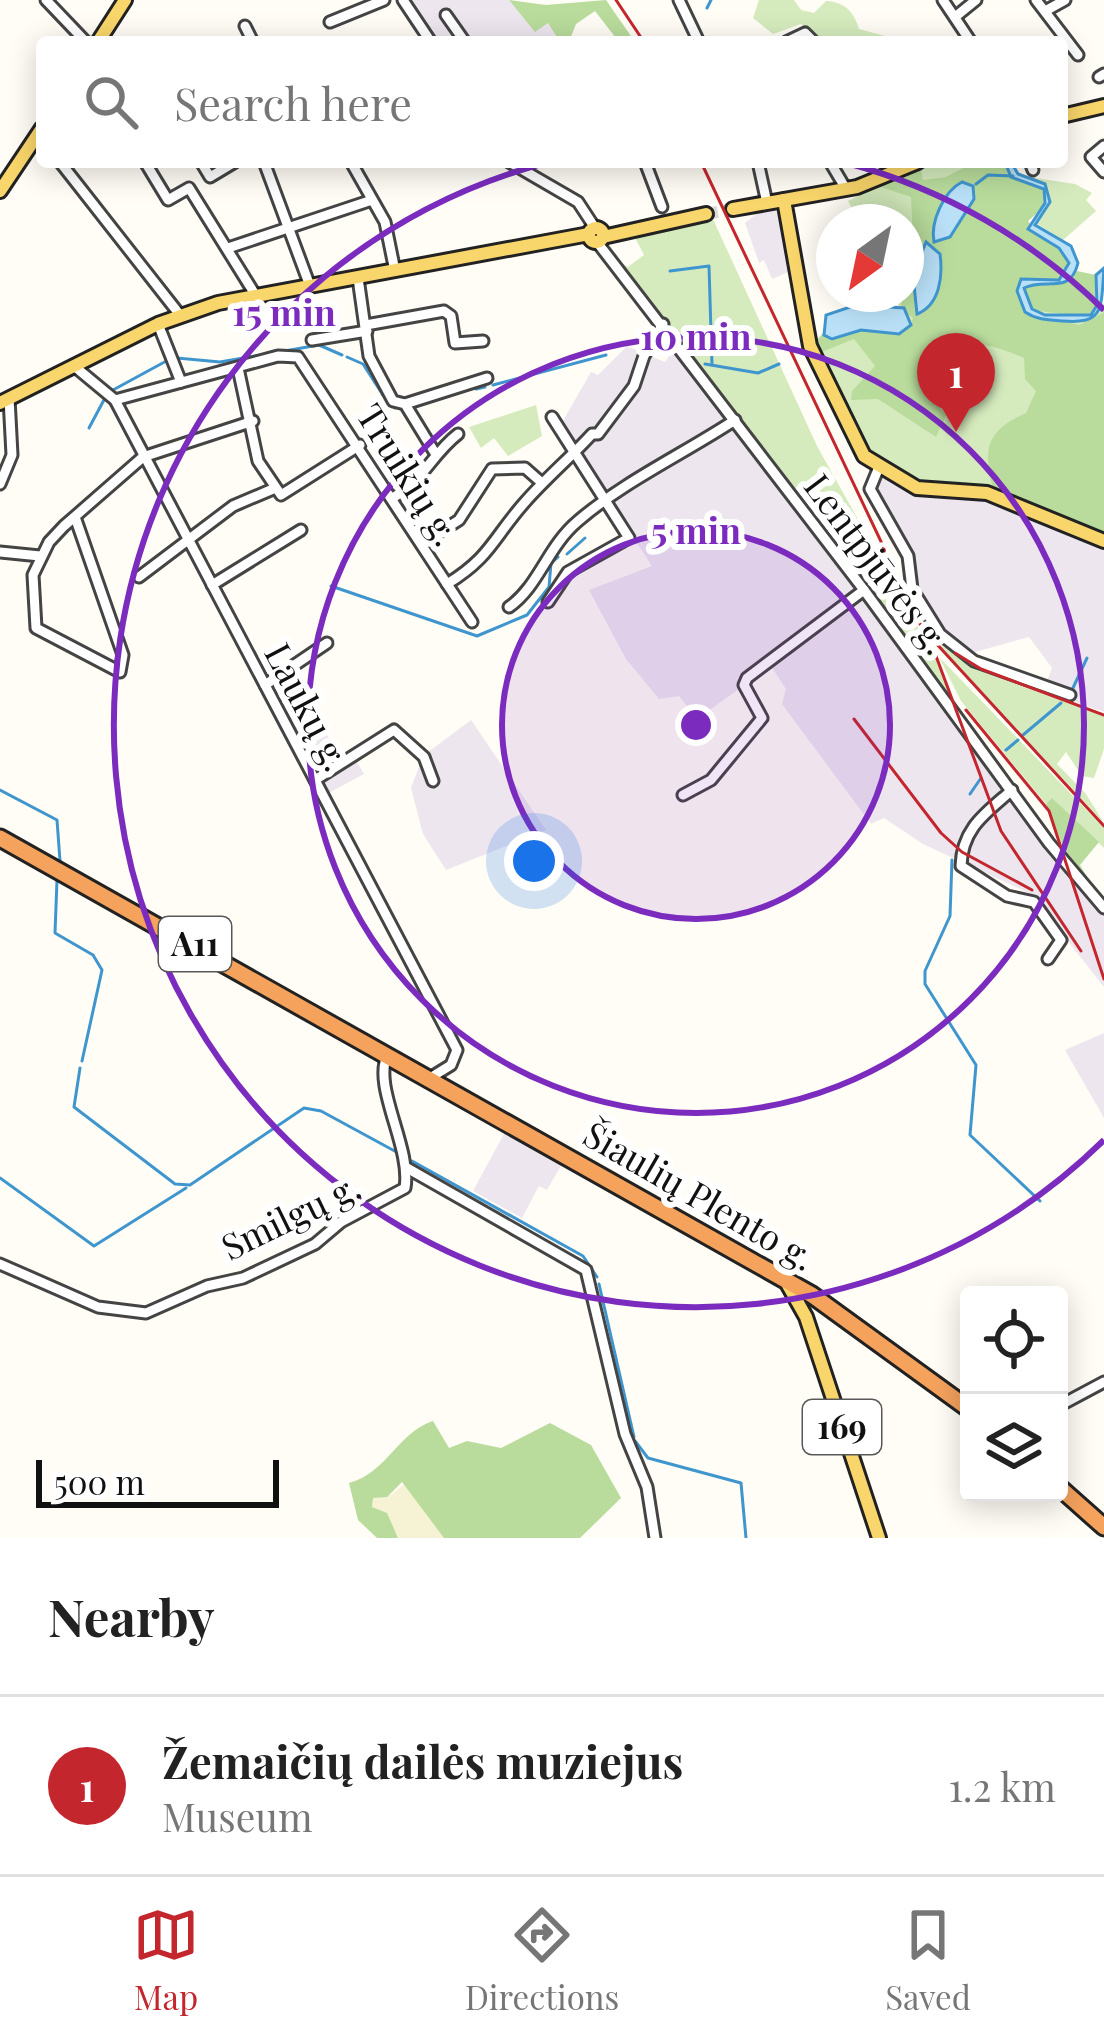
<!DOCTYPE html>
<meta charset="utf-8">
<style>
:root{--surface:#fff;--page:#f2f2f2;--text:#222;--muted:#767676;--line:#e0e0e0;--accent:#c4262e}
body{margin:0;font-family:"Playfair Display",serif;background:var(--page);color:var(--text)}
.controls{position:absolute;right:36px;bottom:36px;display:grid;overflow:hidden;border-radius:12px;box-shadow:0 6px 30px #0003}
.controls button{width:108px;height:108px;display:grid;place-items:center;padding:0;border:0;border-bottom:3px solid var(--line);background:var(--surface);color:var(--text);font:60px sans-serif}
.compass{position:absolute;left:816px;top:204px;width:108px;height:108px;border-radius:50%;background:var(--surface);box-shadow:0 6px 30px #0003;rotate:213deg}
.scale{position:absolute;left:36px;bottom:30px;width:243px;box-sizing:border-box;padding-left:12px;border:6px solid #111;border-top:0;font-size:33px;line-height:42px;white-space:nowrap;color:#111;-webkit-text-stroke:9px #fff;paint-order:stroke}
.you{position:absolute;left:534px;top:861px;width:42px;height:42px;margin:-30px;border:9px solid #fff;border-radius:50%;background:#1a73e8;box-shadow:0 0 0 18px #1a73e833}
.badge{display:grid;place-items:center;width:78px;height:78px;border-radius:50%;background:var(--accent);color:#fff;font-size:39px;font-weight:700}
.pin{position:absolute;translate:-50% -99px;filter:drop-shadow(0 3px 6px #0008)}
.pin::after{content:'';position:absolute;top:63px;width:42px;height:36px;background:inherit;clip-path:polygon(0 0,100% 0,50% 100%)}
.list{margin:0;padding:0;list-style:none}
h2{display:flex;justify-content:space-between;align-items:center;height:156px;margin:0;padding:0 48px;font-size:51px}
h2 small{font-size:39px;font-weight:400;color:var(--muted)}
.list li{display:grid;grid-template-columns:78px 1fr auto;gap:36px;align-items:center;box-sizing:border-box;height:180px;padding:0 48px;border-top:3px solid var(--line)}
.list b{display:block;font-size:45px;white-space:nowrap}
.list p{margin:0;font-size:39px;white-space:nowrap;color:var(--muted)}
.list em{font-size:39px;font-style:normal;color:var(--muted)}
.icon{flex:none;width:66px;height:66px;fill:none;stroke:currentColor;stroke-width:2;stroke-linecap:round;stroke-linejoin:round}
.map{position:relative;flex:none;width:1104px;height:1538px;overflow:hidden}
.search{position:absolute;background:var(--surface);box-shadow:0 6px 30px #0003;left:36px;right:36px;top:36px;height:132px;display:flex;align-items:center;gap:30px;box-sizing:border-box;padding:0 42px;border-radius:12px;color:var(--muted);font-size:45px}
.sheet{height:336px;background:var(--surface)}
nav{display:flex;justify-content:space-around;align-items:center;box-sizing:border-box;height:168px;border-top:3px solid var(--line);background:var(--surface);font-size:33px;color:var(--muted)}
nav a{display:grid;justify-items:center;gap:6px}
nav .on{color:var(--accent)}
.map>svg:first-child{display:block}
.industrial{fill:#eee6ef}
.farmland{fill:#f6f3d4}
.green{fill:#d5ebbd}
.forest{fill:#b9dc9c}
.water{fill:#b9e0f7;stroke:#3f96cf;stroke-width:3}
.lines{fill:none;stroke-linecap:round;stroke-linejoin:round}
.stream{stroke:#3f96cf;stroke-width:3}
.major-tunnel{stroke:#dbdad3;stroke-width:12;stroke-dasharray:12 6;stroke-linecap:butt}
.minor-casing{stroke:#444;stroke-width:15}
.major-casing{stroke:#222;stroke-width:18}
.highway-casing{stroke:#222;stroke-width:21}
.minor{stroke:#fff;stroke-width:9}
.major{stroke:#f9d66b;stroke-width:12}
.highway{stroke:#f5a25d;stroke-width:15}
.rail{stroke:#c4262e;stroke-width:3}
.ring{fill:none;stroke:#7b2cbf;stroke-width:6}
.labels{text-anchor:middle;stroke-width:12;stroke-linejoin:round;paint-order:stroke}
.shield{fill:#fff;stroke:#585858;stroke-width:3}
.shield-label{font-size:33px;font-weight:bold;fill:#111}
.street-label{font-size:36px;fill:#111;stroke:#fff}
.centre{fill:#7b2cbf;stroke:#fff;stroke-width:6}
.ring-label{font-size:36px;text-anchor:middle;font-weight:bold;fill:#7b2cbf;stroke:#fff;stroke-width:12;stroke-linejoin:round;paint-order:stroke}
</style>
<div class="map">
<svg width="1104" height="1538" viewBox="0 0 1104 1538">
<rect width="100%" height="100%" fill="#fffdf5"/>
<g class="industrial">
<polygon points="402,0 509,0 535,31 548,23 558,33 547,42 429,42"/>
<polygon points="780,207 793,270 772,279 764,260 759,263 745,223 764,208"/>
<polygon points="627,346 665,362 675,347 995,771 1104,905 1104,987 1031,894 923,844 884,818 871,824 782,704 786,689 771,666 697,719 679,696 659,699 626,659 589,590 652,566 560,426 591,372 598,375"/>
<polygon points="878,469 982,494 1104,544 1104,712 1043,691 1052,668 1029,637 968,654 944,633 917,594 913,568 872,488"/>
<polygon points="299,704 311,705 342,763 354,757 364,774 325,795 282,715"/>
<polygon points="471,720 546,830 446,870 423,834 411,788 423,756"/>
<polygon points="1104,1033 1104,1118 1065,1050"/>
<polygon points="505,1132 562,1164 547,1190 539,1186 522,1218 473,1191"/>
</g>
<polygon class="farmland" points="407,1482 420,1506 444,1538 398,1538 388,1517 372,1507 373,1498 391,1495"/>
<g class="green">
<path d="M759,0H794L801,10L814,13L826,1C845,2 854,12 859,29L885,36L887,41L822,42L801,24L773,34L753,18Z"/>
<path d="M927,162H1005L1028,221L1103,313L1104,302V538L986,490L925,487L870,459L812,346L823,333L826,315C852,304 872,305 899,308L898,294H906V222H860L848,201L858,196L857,190Z"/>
<polygon points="1029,177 1075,184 1092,193 1086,200 1096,211 1063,240 1034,222 1042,215"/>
<polygon points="712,217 817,446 936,659 954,708 837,552 855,536 827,495 819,501 804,481 791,491 618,261 628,267 644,255 632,232"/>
<polygon points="536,405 542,436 508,456 494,438 481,448 469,427"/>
<polygon points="937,643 980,671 1104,716 1104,749 1094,778 1082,776 1066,752 1057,764 1086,794 1104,823"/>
<polygon points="939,657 1104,828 1104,848 1053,799 1046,804 961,701"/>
</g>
<g class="forest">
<polygon points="509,0 546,5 606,0 635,42 619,42 595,11 576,24 570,39 560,42 548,23 535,32"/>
<path d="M975,162H1005L1011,177L1044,189L1043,208L1028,221C1036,240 1060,242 1069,263L1059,280L1035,278L1017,291L1025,312L1079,325L1103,313L1104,302V538L994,493C983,450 984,432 1026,413L1036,391L1025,379L1024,358C966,333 943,339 940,408L946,415L936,437L878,399L851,400L852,391L875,366L854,339L819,353L812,346L823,333L832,339L856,330L899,334L909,328L913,318L900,309L914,259L911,197L875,185L920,166L923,180L946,177Z"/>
<polygon points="1077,271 1096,275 1095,312 1085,317 1032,310 1023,288 1034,283 1051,286"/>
<polygon points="1052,798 1099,842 1080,865 1104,905 1071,866 1046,804"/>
<path d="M433,1421L449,1448L467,1441L501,1448L550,1423L591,1445L621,1498L580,1538H444L402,1482L387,1497L373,1498L372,1507L387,1513L398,1538H377L358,1520L349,1483C387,1473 397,1433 433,1421Z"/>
</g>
<g class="water">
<path d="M1005,162H1011L1018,174L1045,184L1050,202L1035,225L1071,246L1078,263C1070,296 1045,277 1024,288L1032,309L1045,315H1091L1097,305L1096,275L1104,268C1101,310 1104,324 1063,321C1048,320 1037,320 1025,312L1017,291L1021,279L1059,280L1069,263L1059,248L1028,229L1045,203L1044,189L1011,177Z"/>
<path d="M962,182L973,186L974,199L950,237L934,242C930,222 944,191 962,182Z"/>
<path d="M926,242L940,254C943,276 940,305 917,314L913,275Z"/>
<polygon points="856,305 904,308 911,325 899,334 861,330 832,339 824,335 826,315"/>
</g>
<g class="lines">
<g class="stream">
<polyline points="707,8 711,0"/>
<polyline points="976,184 988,175 1013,176"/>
<polyline points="670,271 709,266 712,365"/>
<polyline points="347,357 363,364 381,392"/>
<polyline points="177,358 220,362 319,345 342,355"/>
<polyline points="705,364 758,373 779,364"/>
<polyline points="493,385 606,355"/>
<polyline points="476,389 485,387"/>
<polyline points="113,390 170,359"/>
<polyline points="382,394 395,408"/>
<polyline points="413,407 436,400"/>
<polyline points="89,428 105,398"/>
<polyline points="567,554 585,538"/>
<polyline points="331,586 477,636 527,615 549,587 551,563 558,557"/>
<polyline points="1072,690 1087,658"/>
<polyline points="1023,735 1061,703"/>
<polyline points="1006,750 1018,740"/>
<polyline points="0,790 57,820 60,861"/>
<polyline points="970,794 981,778"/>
<polyline points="952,860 950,916 925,971 925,984 976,1065 970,1135 1040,1201"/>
<polyline points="57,880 55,933 93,955 102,970 82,1061"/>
<polyline points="80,1068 74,1107 175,1184 190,1185 304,1108 321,1111 402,1155"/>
<polyline points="412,1161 583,1256 597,1277"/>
<polyline points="0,1178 94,1246 186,1188"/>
<polyline points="599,1284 634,1437"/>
<polyline points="635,1441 648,1458 741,1483 746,1538"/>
</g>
<polyline class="major-tunnel" points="706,214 733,209"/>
<g class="minor-casing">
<g id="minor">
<polyline points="46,0 86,42"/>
<polyline points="403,0 431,42"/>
<polyline points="679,0 699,42"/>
<polyline points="943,0 971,42"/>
<polyline points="1036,0 1078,55"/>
<polyline points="1047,10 1065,0"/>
<polyline points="446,15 465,42"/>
<polyline points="955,17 976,0"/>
<polyline points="330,22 384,0"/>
<polyline points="245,26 253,42"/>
<polyline points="786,42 805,33 814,42"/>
<polyline points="1099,77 1104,74"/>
<polyline points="1104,146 1091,157 1104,172"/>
<polyline points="60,162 180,315"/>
<polyline points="145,162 168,200 189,188 256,296"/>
<polyline points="201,162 210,177 235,162"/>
<polyline points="264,162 310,286"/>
<polyline points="351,162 385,222 395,271"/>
<polyline points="509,162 578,202 595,228"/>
<polyline points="645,162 662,207"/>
<polyline points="758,162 767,203"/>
<polyline points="830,162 846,189"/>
<polyline points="1030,162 1033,170"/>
<polyline points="597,242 864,590 1049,843 1104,908"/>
<polyline points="228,248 372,200"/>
<polyline points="358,278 369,356 393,401 405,404 435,453"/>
<polyline points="158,324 181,382"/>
<polyline points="366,325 444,311 451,316 455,343 483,341"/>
<polyline points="312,340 367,331"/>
<polyline points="74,366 115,400 457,1050 451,1065 430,1078"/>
<polyline points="238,368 258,461 281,495 360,445"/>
<polyline points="115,400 278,356 298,357 472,622"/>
<polyline points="405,404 487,378"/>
<polyline points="879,467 870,489 908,556 912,589 940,634 974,661 1070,695"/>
<polyline points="0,484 12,455 9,398"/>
<path d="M394,497C423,481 432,454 458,434"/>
<polyline points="75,517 123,655 120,672 36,628 33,575 49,542 64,526 143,457 253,421"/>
<polyline points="423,543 459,520 492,469 525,468 542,483"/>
<polyline points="0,552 40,556"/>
<polyline points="139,577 233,506 273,489"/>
<path d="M447,584C491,557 493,538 525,502C547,477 571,457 592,434H598L634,386L644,356L663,324"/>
<polyline points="212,585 301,530"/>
<polyline points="548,602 568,572 629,538 552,417"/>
<path d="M509,607C539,586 547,547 578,521C623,482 685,453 735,420"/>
<polyline points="265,685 327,643"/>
<polyline points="315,780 394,730 424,757 433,781"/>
<path d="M1012,790C986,813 962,828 961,866L1007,896L1034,902L1061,940L1048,959"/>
<polyline points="683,795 711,780 762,718 744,685 747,678 864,590"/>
<polyline points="407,1168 586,1270 625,1434 647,1487 655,1538"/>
<path d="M0,1264L98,1307L146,1313L207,1286L243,1278L315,1244L341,1222L405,1188C412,1147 371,1085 388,1054"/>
<polyline points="1059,1406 1104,1382"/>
</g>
</g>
<g class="major-casing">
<g id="major">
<polyline points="98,42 125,0"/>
<polyline points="1062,116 1104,106"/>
<polyline points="0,191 42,128"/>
<polyline points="784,200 810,346 864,456 917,488 987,493 1104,541"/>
<polyline points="733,209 857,187 918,162"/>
<circle cx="596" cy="235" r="7"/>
<polyline points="603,237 706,214"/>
<polyline points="0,403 158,324 218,303 589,234"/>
<polyline points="788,1285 806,1317 879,1538"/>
</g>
</g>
<g class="highway-casing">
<g id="highway">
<polyline points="0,838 812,1295 969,1409"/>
<polyline points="1059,1487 1104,1527"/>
</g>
</g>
<use href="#minor" class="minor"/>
<use href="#major" class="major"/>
<use href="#highway" class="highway"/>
<g class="rail">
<polyline points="616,0 644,42"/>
<polyline points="701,162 922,628 1104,826"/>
<polyline points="955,653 981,669 1104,715"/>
<polyline points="936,656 1001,831 1081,951"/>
<polyline points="966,710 1049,811 1104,979"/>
<polyline points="854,719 941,833 962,852 1032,890"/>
</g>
</g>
<circle cx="696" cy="725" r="194" fill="#7b2cbf" fill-opacity=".12"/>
<g class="ring">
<circle cx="696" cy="725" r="194"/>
<circle cx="696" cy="725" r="388"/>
<path d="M1104 1140A582 582 0 1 1 545 163M847 163A582 582 0 0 1 1104 310"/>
</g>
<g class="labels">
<g class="shield">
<rect x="159" y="917" width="72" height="54" rx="9"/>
<rect x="803" y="1400" width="78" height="54" rx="9"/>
</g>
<g class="shield-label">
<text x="195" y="956">A11</text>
<text x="842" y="1439">169</text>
</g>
<g class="street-label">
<text transform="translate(408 475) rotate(58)" y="13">Truikių g.</text>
<text transform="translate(877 564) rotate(53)" y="13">Lentpjūvės g.</text>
<text transform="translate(307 707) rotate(62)" y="13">Laukų g.</text>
<text transform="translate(699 1196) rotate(30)" y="13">Šiaulių Plento g.</text>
<text transform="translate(291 1217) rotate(-26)" y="13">Smilgų g.</text>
</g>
</g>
<circle cx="696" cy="725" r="18" class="centre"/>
<g class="ring-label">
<text x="284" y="326">15 min</text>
<text x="696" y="350">10 min</text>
<text x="696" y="544">5 min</text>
</g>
</svg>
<div class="controls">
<button><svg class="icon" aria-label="locate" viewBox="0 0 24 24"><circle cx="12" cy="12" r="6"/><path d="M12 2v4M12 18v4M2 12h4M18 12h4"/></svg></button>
<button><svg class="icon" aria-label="layers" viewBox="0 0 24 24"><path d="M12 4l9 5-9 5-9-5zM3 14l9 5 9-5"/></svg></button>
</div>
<svg class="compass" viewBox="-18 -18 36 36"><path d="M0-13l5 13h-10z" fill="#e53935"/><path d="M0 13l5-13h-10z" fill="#767676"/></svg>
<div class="scale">500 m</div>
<div class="you"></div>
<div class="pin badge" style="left:956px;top:432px">1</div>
<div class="search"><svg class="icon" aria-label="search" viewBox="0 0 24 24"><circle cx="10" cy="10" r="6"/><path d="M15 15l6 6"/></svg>Search here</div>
</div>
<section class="sheet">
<h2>Nearby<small></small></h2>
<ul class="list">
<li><span class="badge">1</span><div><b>Žemaičių dailės muziejus</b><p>Museum</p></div><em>1.2 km</em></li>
</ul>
</section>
<nav>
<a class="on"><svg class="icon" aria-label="map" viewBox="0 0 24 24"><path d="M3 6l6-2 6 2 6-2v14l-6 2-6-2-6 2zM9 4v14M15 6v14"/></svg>Map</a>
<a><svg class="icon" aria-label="directions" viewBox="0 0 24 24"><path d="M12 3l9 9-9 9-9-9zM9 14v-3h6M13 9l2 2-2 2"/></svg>Directions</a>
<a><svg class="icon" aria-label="saved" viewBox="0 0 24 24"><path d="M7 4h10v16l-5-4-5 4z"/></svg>Saved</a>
</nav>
